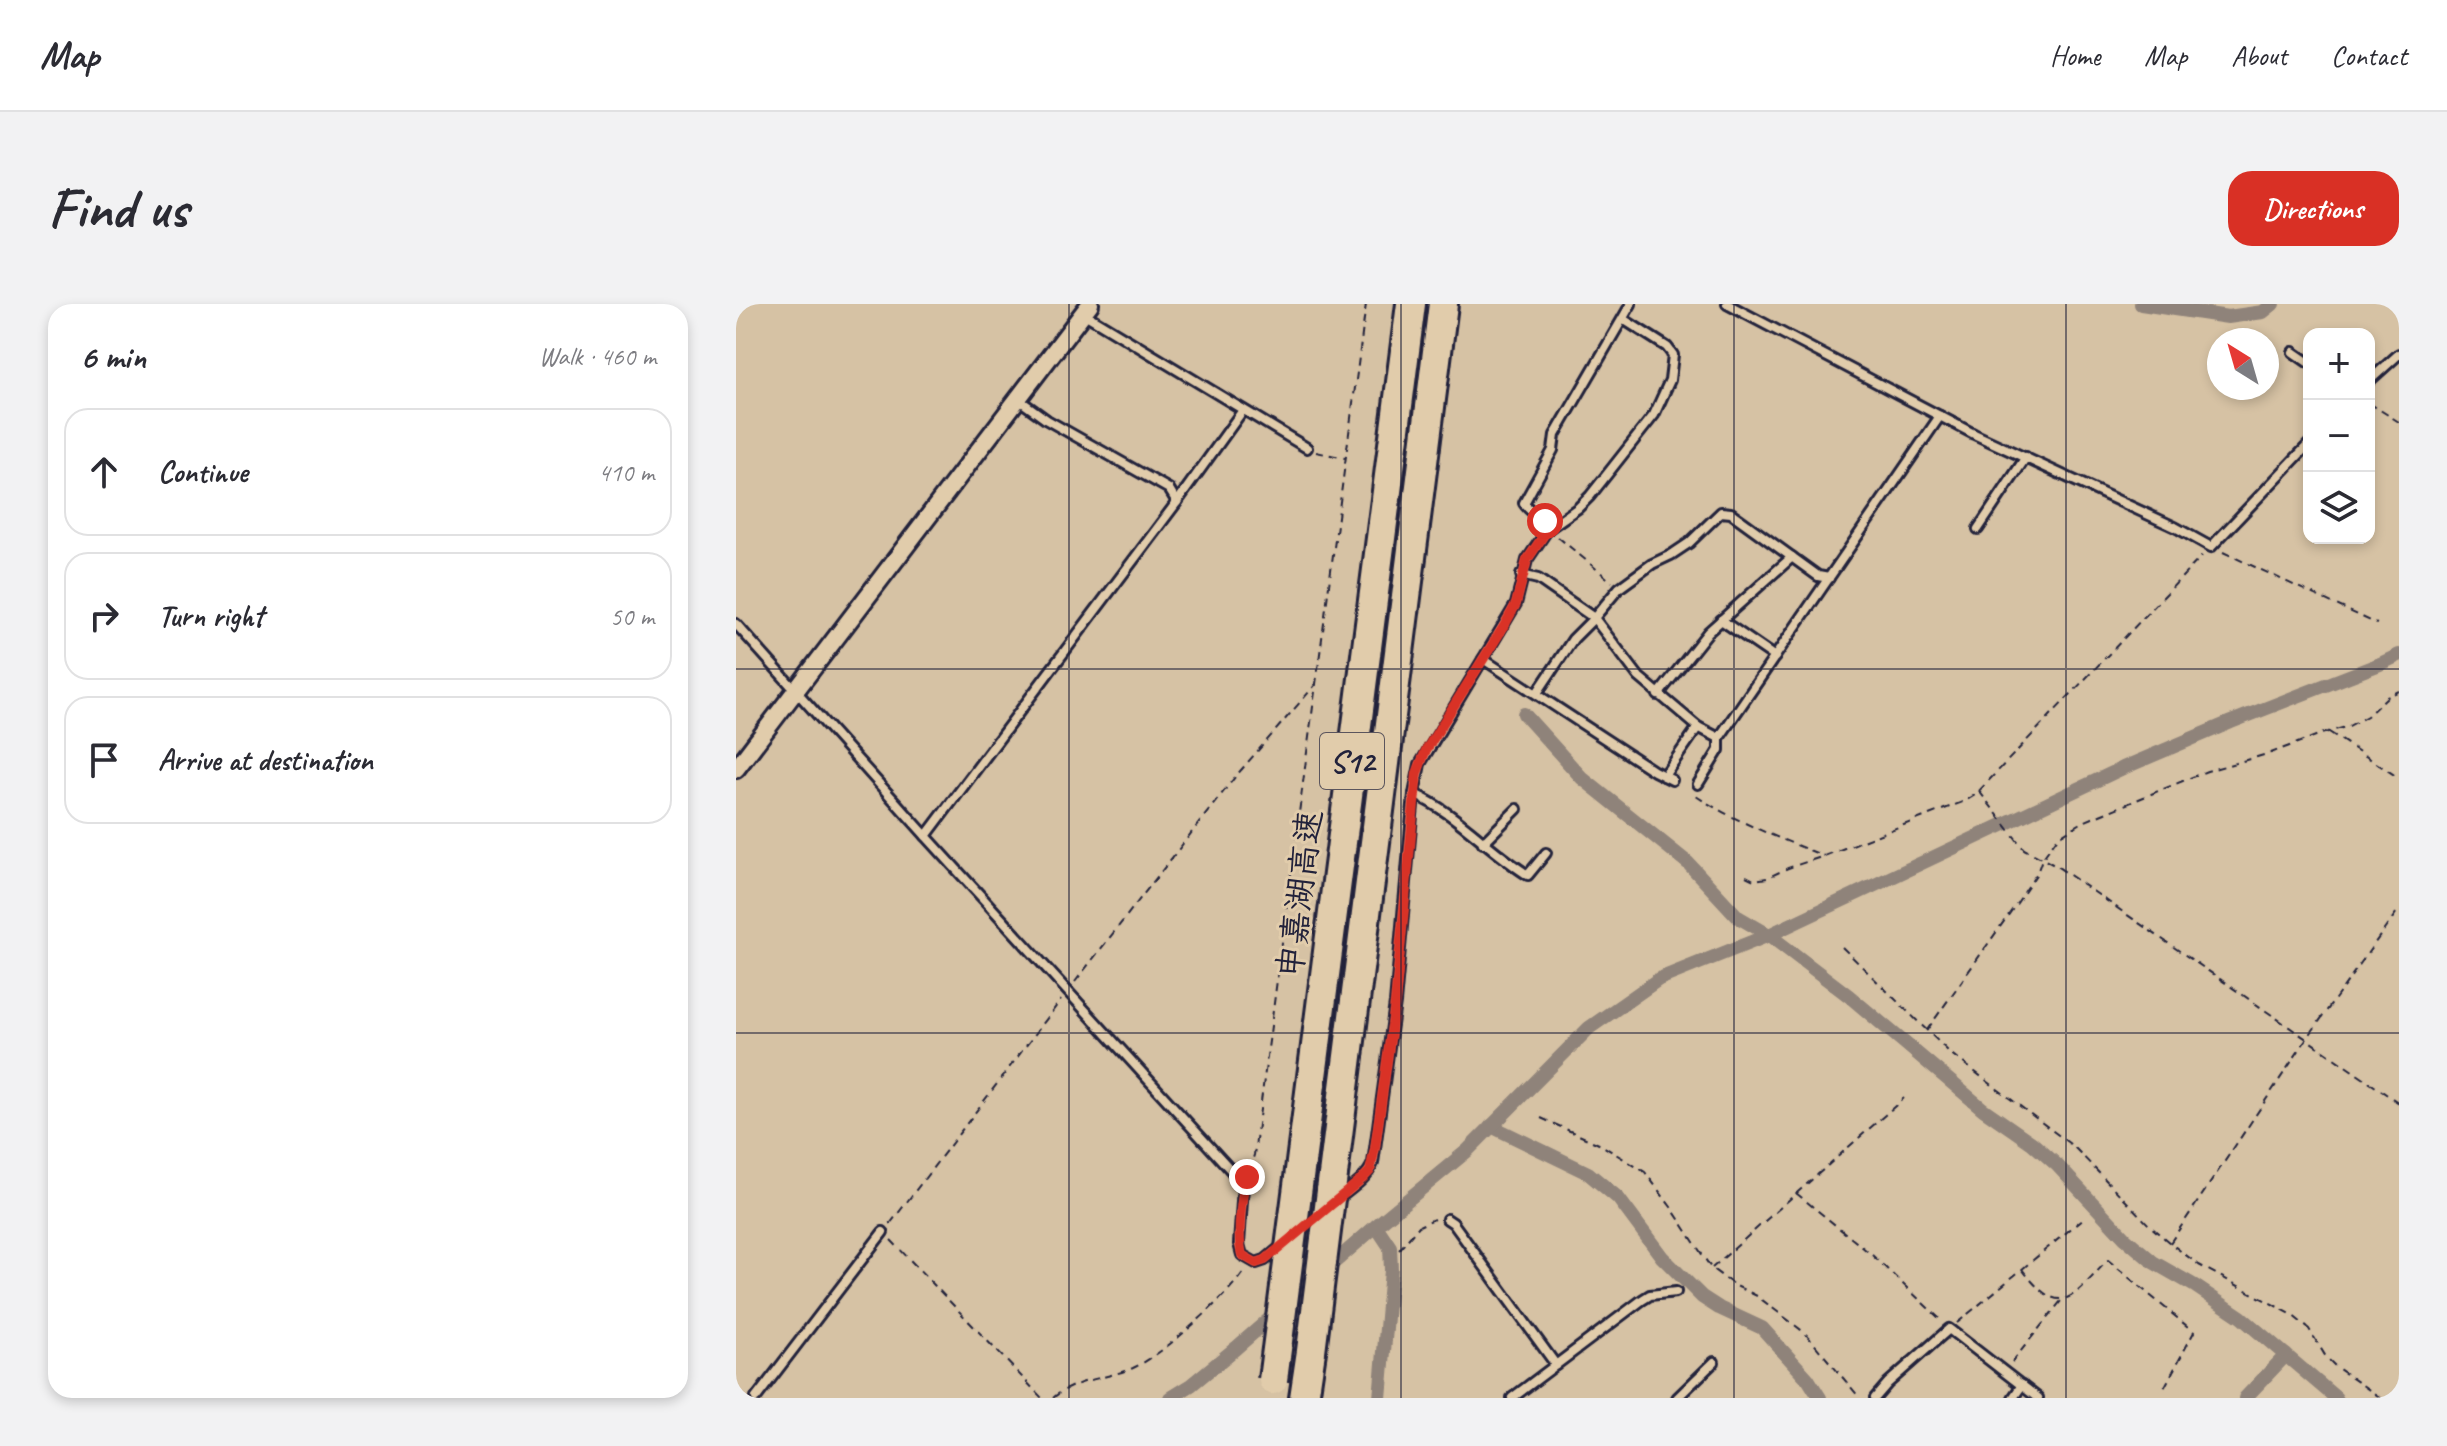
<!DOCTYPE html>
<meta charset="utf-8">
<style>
:root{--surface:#fff;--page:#f2f2f3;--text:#2b2b33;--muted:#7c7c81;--line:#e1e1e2;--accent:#d93025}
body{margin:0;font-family:Caveat,"LXGW WenKai TC",sans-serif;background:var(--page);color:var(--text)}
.controls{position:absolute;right:24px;top:24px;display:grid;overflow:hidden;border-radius:16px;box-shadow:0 4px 12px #0003}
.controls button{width:72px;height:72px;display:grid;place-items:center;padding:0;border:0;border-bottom:2px solid var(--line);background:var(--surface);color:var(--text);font:40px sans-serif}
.compass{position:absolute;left:1471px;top:24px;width:72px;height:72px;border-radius:50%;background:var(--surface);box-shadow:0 4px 12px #0003;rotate:323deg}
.stop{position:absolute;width:24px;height:24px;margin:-18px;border:6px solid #d93025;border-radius:50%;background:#fff}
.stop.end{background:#d93025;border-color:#fff;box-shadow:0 2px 8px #0008}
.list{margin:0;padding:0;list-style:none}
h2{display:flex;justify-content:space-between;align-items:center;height:104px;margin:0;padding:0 32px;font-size:34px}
h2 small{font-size:26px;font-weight:400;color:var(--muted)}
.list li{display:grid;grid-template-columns:52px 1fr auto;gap:24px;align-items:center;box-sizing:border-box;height:128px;margin:0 16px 16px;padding:0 16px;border:2px solid var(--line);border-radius:24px}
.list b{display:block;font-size:30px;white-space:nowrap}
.list em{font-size:26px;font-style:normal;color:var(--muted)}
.icon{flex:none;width:44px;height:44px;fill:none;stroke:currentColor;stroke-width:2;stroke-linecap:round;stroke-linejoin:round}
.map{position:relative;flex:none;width:1663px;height:1094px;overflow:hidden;border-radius:24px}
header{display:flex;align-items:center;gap:48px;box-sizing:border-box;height:112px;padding:0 40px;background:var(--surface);border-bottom:2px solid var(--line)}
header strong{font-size:38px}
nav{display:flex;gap:44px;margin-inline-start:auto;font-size:28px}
.intro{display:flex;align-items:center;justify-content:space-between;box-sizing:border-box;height:192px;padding:0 48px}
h1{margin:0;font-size:56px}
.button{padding:20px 36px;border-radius:24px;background:var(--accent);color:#fff;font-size:28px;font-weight:700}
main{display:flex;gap:48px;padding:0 48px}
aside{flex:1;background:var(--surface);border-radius:24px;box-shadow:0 4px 12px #0003}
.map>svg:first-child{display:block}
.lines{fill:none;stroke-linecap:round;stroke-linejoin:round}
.canal{stroke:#8f837a;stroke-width:14}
.lane-casing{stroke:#22223b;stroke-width:14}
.street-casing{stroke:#22223b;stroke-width:22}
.highway-casing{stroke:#22223b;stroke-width:34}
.path{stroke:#22223b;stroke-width:2;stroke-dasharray:8 6;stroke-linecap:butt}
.lane{stroke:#e1ccab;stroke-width:8}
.street{stroke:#e1ccab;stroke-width:16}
.highway{stroke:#e1ccab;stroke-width:28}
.highway-bridge-casing{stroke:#22223b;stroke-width:34;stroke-linecap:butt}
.highway-bridge{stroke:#e1ccab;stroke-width:28}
.route{stroke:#d93025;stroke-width:10}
.grid{fill:none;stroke:#22223b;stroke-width:2;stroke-opacity:0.55}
.labels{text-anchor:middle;stroke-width:6;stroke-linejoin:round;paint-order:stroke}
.shield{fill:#e1ccab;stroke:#5b555d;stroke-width:2}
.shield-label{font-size:32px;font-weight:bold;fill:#22223b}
.street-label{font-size:34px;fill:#22223b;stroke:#e1ccab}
</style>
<header>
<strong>Map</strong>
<nav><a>Home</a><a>Map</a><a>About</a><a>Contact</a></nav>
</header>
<div class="intro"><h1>Find us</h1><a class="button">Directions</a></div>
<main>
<aside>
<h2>6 min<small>Walk · 460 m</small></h2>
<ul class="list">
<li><svg class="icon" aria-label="ahead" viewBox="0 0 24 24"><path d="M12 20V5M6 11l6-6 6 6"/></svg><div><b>Continue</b></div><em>410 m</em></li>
<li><svg class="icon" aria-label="right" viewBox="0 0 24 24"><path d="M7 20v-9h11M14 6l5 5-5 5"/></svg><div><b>Turn right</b></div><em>50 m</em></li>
<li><svg class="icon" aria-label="arrive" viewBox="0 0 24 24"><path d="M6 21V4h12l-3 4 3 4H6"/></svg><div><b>Arrive at destination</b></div></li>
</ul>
</aside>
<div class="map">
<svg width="1663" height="1094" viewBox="0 0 1663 1094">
<rect width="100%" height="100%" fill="#d6c2a4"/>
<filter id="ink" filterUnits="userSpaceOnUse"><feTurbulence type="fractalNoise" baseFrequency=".0125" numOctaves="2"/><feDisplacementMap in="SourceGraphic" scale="16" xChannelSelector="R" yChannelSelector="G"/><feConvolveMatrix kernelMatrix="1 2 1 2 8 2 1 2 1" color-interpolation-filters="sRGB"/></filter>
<g filter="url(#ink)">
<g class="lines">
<g class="canal">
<polyline points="1405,0 1492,13 1527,8 1537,0"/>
<polyline points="788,410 846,474 952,559 1002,613 1033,631 1113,692 1247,805 1296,839 1321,861 1389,934 1417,958 1459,982 1505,1013 1600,1094"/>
<polyline points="755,822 852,869 882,894 926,953 966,993 983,1004 1026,1024 1072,1075 1084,1094"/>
<polyline points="640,922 654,943 655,966 644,1094"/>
<polyline points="434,1094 455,1081 500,1044 640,922 731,847 853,724 923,675 1033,631 1387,464 1495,418 1644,360 1663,351"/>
<polyline points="1509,1094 1550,1051"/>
</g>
<g class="lane-casing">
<g id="lane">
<polyline points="991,0 1238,130 1439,223 1475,243 1573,140"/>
<polyline points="347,9 571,144"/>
<polyline points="1557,48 1573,59"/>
<polyline points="1633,77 1663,50"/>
<polyline points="282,95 311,116 433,185 441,198"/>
<polyline points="812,225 842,204 854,192 918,111 934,76 937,51 931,43 887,15"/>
<polyline points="1242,225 1290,153"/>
<polyline points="785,271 802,275 858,314 903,373 962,423 983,434"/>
<polyline points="985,316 1039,353"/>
<polyline points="0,320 190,532 503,875 507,883 503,940 506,951 520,959 529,956 548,940"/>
<polyline points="747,355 918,467 936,476"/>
<polyline points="801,389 837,335 858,314 883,284 916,260 935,251 953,239 985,208 995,209 1082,272 1093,274"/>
<polyline points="922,391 972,328 1056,253"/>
<polyline points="928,472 962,423"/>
<polyline points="962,480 983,446 983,434 1204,112"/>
<path d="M678,490C721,509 752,546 792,571L810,549"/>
<polyline points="190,532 441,198 507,106"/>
<polyline points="747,539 781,505"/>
<path d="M601,896C614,885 631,875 637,859L659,699L678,490L684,460L780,300L791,256L812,225C807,213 795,210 788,199L817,146L819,131L895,0"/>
<polyline points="711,915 717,919 820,1061"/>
<polyline points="20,1094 147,928"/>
<polyline points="776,1094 906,996 914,991 940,988"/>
<polyline points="941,1094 978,1058"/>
<polyline points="1139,1094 1152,1079 1213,1025 1302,1094"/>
<polyline points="1277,1094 1286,1081"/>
</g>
</g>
<g class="street-casing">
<polyline id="street" points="0,465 354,0"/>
</g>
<g class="highway-casing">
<g id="highway">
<polyline points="595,887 707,0"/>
<polyline points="558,913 675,0"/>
<polyline points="568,1094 575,1047"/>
</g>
</g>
<g class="path">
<polyline points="1633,99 1663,118"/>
<polyline points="580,148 609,154"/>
<polyline points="822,233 876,278"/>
<polyline points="1487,248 1641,320"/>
<polyline points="1593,428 1663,474"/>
<polyline points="1243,487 1288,545 1322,563 1663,799"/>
<path d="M960,492C1000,518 1045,535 1088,552"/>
<polyline points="1010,572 1018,576 1031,574 1052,564 1088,552 1229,497 1239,491 1466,252"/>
<polyline points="1106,643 1214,749 1338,843 1414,922 1434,939 1463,961 1555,1010 1573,1025 1590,1053 1600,1063 1645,1094"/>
<polyline points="339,678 499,473 580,380"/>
<polyline points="1191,726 1281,599 1301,569 1306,555 1322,533 1347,518 1471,467 1535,449 1585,430 1613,422 1631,412 1651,393 1663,387"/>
<polyline points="805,814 865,841 909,868 935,903 975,964 998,981 1021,992 1069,1029 1124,1094"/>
<polyline points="513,867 518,851 630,0"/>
<polyline points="1060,889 1136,951 1205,1016"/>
<polyline points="154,920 325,696"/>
<polyline points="155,936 306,1094"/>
<polyline points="1434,939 1570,736 1663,605"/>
<polyline points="663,946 683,922 698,915"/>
<polyline points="976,964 1168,794"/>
<path d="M1286,965C1326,1018 1337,992 1372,956L1458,1028L1426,1088"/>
<polyline points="1221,1019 1349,913"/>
<polyline points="1276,1058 1325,997"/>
<path d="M317,1094C339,1075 370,1075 397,1064C427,1051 490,994 508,967"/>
</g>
<use href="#lane" class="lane"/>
<use href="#street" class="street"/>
<use href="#highway" class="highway"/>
<g class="highway-bridge-casing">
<g id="highway-bridge">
<polyline points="575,1047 595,887"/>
<polyline points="537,1076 558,913"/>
</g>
</g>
<use href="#highway-bridge" class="highway-bridge"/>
</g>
</g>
<g class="lines" filter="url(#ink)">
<path class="route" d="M511,873C505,891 501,932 506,951L520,959L529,956L626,875L634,867L639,844L659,699L681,469L690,446L768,322L780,300L791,256L812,225L809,217"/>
</g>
<path class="grid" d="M333,0V1094M665,0V1094M998,0V1094M1330,0V1094M0,365H1663M0,729H1663"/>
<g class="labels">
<rect class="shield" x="584" y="429" width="64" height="56" rx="6"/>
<g class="shield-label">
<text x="616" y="468">S12</text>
</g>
<g class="street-label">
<text transform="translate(563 590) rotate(-83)" y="12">申嘉湖高速</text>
</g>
</g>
</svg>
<div class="controls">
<button>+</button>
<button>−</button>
<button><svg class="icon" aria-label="layers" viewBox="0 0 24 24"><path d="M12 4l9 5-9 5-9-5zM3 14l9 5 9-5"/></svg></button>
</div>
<svg class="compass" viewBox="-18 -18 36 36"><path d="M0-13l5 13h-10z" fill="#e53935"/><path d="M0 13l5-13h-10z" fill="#7c7c81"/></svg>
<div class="stop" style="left:809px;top:217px"></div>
<div class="stop end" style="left:511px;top:873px"></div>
</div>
</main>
